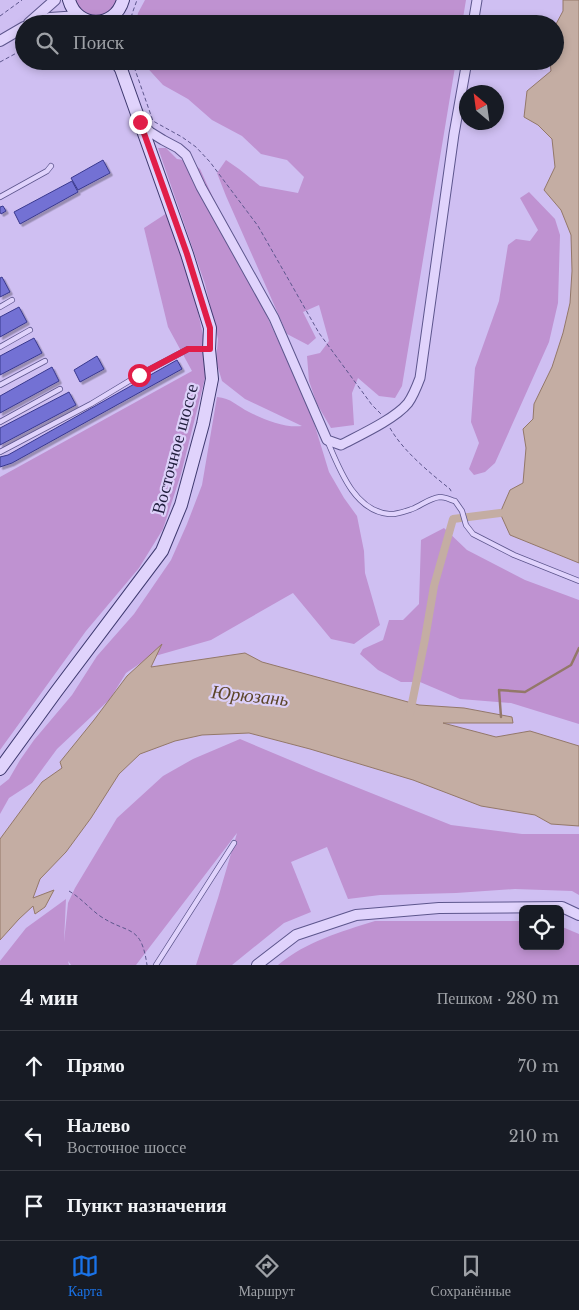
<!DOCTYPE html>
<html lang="ru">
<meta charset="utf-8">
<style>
:root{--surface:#171b24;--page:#242831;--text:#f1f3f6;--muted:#9ea1a6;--line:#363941;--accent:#1a73e8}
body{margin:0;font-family:"Libre Baskerville",serif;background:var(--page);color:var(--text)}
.controls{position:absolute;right:15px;bottom:15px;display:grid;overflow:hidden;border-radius:8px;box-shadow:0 2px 8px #0003}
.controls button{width:45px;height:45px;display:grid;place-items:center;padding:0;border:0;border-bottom:1px solid var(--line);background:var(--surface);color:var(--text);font:25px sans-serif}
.compass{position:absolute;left:459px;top:85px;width:45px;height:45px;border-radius:50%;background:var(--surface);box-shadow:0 2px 8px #0003;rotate:331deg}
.stop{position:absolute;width:15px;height:15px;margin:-11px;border:4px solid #e11d48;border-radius:50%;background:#fff}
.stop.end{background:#e11d48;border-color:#fff;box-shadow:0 1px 5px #0008}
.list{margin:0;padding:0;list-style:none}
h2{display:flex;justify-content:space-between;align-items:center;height:65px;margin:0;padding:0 20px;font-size:21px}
h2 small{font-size:16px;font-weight:400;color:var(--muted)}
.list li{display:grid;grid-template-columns:32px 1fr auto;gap:15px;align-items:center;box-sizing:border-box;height:70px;padding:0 20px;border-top:1px solid var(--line)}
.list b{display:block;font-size:19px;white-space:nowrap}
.list p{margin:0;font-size:16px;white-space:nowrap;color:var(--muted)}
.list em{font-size:16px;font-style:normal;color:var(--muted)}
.icon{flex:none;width:28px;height:28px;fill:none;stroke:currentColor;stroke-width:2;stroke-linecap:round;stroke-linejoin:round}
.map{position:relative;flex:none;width:579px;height:965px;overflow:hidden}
.search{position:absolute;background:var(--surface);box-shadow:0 2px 8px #0003;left:15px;right:15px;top:15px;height:55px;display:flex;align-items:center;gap:12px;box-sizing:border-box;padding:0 18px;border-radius:28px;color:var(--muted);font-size:19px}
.sheet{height:275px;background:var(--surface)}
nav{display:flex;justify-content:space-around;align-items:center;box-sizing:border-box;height:70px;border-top:1px solid var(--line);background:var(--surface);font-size:14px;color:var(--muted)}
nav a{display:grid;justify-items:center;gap:2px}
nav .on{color:var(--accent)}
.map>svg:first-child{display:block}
.green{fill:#bf92d1}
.water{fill:#c4ada3;stroke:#937869}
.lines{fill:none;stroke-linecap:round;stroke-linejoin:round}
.stream{stroke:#937869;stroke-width:2.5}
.canal{stroke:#c4ada3;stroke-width:8}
.building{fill:#7371d4;stroke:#39398e;filter:url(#shadow)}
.service-casing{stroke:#5d568d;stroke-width:6}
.minor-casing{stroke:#5d568d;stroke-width:11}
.tertiary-casing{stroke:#5d568d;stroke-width:12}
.secondary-casing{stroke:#3e396f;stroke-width:14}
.path{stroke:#5d568d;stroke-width:1;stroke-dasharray:4 2.5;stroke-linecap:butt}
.service{stroke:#e0d3fc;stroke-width:4.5}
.minor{stroke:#e0d3fc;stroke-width:9}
.tertiary{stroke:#e0d3fc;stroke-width:10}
.secondary{stroke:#e0d3fc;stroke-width:12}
.route{stroke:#e11d48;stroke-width:6}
.labels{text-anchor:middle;stroke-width:4.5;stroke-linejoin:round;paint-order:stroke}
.street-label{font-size:18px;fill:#1e1c3b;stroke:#dcd0f9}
.water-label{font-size:19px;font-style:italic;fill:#5c4529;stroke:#dcd0f9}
</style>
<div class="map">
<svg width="579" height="965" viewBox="0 0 579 965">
<defs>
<filter id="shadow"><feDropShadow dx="2.5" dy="2.5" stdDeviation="0" flood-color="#0004"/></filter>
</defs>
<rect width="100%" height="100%" fill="#cfbff2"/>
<g class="green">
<polygon points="74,0 118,0 111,11 98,17 84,14"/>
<polygon points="145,0 466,0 462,24 136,24 138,13"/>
<polygon points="141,61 456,61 402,386 395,398 379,396 358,378 352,393 354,425 331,428 317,404 309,381 307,356 320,353 329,341 319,305 303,312 316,338 308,345 287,334 226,196 217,173 226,160 239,169 260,186 298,193 304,177 287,160 261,154 242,136 212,120 188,99 163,85"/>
<path d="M158,148H166L177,159L190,161L200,169L311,413L329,472L344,498L357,516L364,551L365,573L380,625L354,644L331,639L293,593L211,640L148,658L126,673L110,699L57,749L32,783L9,798L0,814V786L9,779L20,760L34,740L72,695L97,656L134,614L171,560L187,524L202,485L217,397C231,398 237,406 249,412C265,420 285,428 302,426L245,399L222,381L216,361L218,339L205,284Z"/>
<polygon points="529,192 555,219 560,235 558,303 549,342 495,463 485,472 474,475 469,469 479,443 471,422 475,368 499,301 508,245 516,239 530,241 538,230 520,198"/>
<polygon points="167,213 195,298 204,340 205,378 181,474 163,529 139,568 86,631 0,750 0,477 192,371 168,327 144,228"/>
<polygon points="444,528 467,550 525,580 579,600 579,724 511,703 460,699 420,682 401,682 378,670 360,654 363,649 383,640 389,620 403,620 419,604 421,540"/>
<polygon points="240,739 316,771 451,825 522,834 579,834 579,895 572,891 515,889 456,893 380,895 348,899 327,847 291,862 311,912 284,923 232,965 196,965 218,898 237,833 136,965 71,965 68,961 69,965 0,965 0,961 26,928 66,899 64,942 68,903 75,888 117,818 163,776 193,759"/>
<path d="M375,921H523V946H560V926L579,934V965H278C307,941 340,932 375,921Z"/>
</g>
<g class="water">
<polygon points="563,0 579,0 579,563 510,535 500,513 510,490 523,483 526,448 523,429 533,419 534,404 552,367 563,333 570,303 572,271 571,235 561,210 544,190 555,167 552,139 538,125 524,117 527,91 551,71 550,61 555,61 555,26 563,11"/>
<polygon points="162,644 151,667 245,653 262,662 419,705 464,708 512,717 513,723 443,723 496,737 530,731 579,746 579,826 551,824 535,815 481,806 413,780 310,749 249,733 202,735 175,741 140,754 119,774 91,818 66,852 40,879 33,898 54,890 45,907 35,914 33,906 19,919 0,940 0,839 42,782 62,768 60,762 94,720 127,676"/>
</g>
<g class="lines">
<polyline class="stream" points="501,717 499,690 525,692 571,665 579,648"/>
<polyline class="canal" points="410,713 425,639 434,586 453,519 500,513"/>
</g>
<g class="building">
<polygon points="103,160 110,173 78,190 71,178"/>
<polygon points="72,181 78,192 20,224 14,212"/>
<polygon points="3,206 6,211 1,214 0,212 0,207"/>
<polygon points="2,277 10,292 0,297 0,278"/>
<polygon points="19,307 27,322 0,337 0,317"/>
<polygon points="34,338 42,353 0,375 0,356"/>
<polygon points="97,356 104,369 80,382 74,370"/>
<polygon points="177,360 182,369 12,463 0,467 0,457 8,455"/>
<polygon points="52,367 59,381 0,413 0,396"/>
<polygon points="69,392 76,405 0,445 0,428"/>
</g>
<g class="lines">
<g class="service-casing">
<g id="service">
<polyline points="0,197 47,171 51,166"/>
<polyline points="0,307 12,300"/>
<polyline points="0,347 30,330"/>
<polyline points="0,385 45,361"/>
<polyline points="0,422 60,389"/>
<path d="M327,440C339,468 354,511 389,514C395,515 406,511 412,509C421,506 429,498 440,497C445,497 451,500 455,501L462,511L466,525L473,534L514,555L579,581"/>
<polyline points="0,452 91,404 139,375 188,349 207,349"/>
<polyline points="156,965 234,843"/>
</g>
</g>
<g class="minor-casing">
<g id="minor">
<polyline points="473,24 477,0"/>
<path d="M142,124L150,132L163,140L178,148L186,155L201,187L274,318L327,440L341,445C360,435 395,419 408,403C413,396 417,386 420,378L454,134L467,61"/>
</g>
</g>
<g class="tertiary-casing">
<g id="tertiary">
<polyline points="29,23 55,0"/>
<polyline points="33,24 50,18 79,16"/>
<polyline points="0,41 24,27"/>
<polyline points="257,965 296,935 356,915 439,908 562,907 579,915"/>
</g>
</g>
<g class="secondary-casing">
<g id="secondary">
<path d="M69,0C77,29 115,29 123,0"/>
<polyline points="0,769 56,692 162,551 181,505 203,424 212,379 209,349 210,328 187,254 121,69 116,61"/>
</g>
</g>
<g class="path">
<polyline points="0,16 22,0"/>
<polyline points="131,24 132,14 137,0"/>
<polyline points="132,61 153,121 182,137 196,147 210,162 258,226 319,333 372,405 381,414"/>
<polyline points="0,62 24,49"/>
<path d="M390,428C403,451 430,473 450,489L452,493"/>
<path d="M69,891C81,898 89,908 100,916C128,935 141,923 147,965"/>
</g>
<use href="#service" class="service"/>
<use href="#minor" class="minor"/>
<use href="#tertiary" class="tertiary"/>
<use href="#secondary" class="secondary"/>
</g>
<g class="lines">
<polyline class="route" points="139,375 188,349 210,349 210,328 187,254 140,122"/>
</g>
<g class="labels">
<g class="street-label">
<text transform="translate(175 449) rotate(-75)" y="6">Восточное шоссе</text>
</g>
<g class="water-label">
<text transform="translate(250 695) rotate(6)" y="7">Юрюзань</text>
</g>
</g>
</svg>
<div class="controls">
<button><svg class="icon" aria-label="locate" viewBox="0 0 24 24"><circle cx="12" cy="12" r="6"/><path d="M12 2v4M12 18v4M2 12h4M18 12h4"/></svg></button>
</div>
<svg class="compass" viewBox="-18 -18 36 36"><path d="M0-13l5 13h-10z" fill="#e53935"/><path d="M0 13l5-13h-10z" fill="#9ea1a6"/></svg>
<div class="stop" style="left:139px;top:375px"></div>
<div class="stop end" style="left:140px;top:122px"></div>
<div class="search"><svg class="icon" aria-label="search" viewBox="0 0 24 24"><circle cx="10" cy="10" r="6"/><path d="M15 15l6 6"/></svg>Поиск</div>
</div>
<section class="sheet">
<h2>4 мин<small>Пешком · 280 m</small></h2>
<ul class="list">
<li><svg class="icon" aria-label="ahead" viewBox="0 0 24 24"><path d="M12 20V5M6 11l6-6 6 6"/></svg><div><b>Прямо</b></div><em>70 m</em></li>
<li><svg class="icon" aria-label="left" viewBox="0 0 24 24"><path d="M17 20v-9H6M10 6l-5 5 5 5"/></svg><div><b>Налево</b><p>Восточное шоссе</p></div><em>210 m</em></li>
<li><svg class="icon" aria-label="arrive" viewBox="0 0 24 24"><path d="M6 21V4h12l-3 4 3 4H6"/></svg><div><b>Пункт назначения</b></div></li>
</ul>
</section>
<nav>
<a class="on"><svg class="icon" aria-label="map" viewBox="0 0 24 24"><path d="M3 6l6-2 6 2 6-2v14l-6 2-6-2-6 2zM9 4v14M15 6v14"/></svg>Карта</a>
<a><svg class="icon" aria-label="directions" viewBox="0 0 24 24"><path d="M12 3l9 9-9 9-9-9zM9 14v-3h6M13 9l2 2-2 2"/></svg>Маршрут</a>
<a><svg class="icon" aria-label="saved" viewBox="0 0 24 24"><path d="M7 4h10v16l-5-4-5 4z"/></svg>Сохранённые</a>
</nav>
